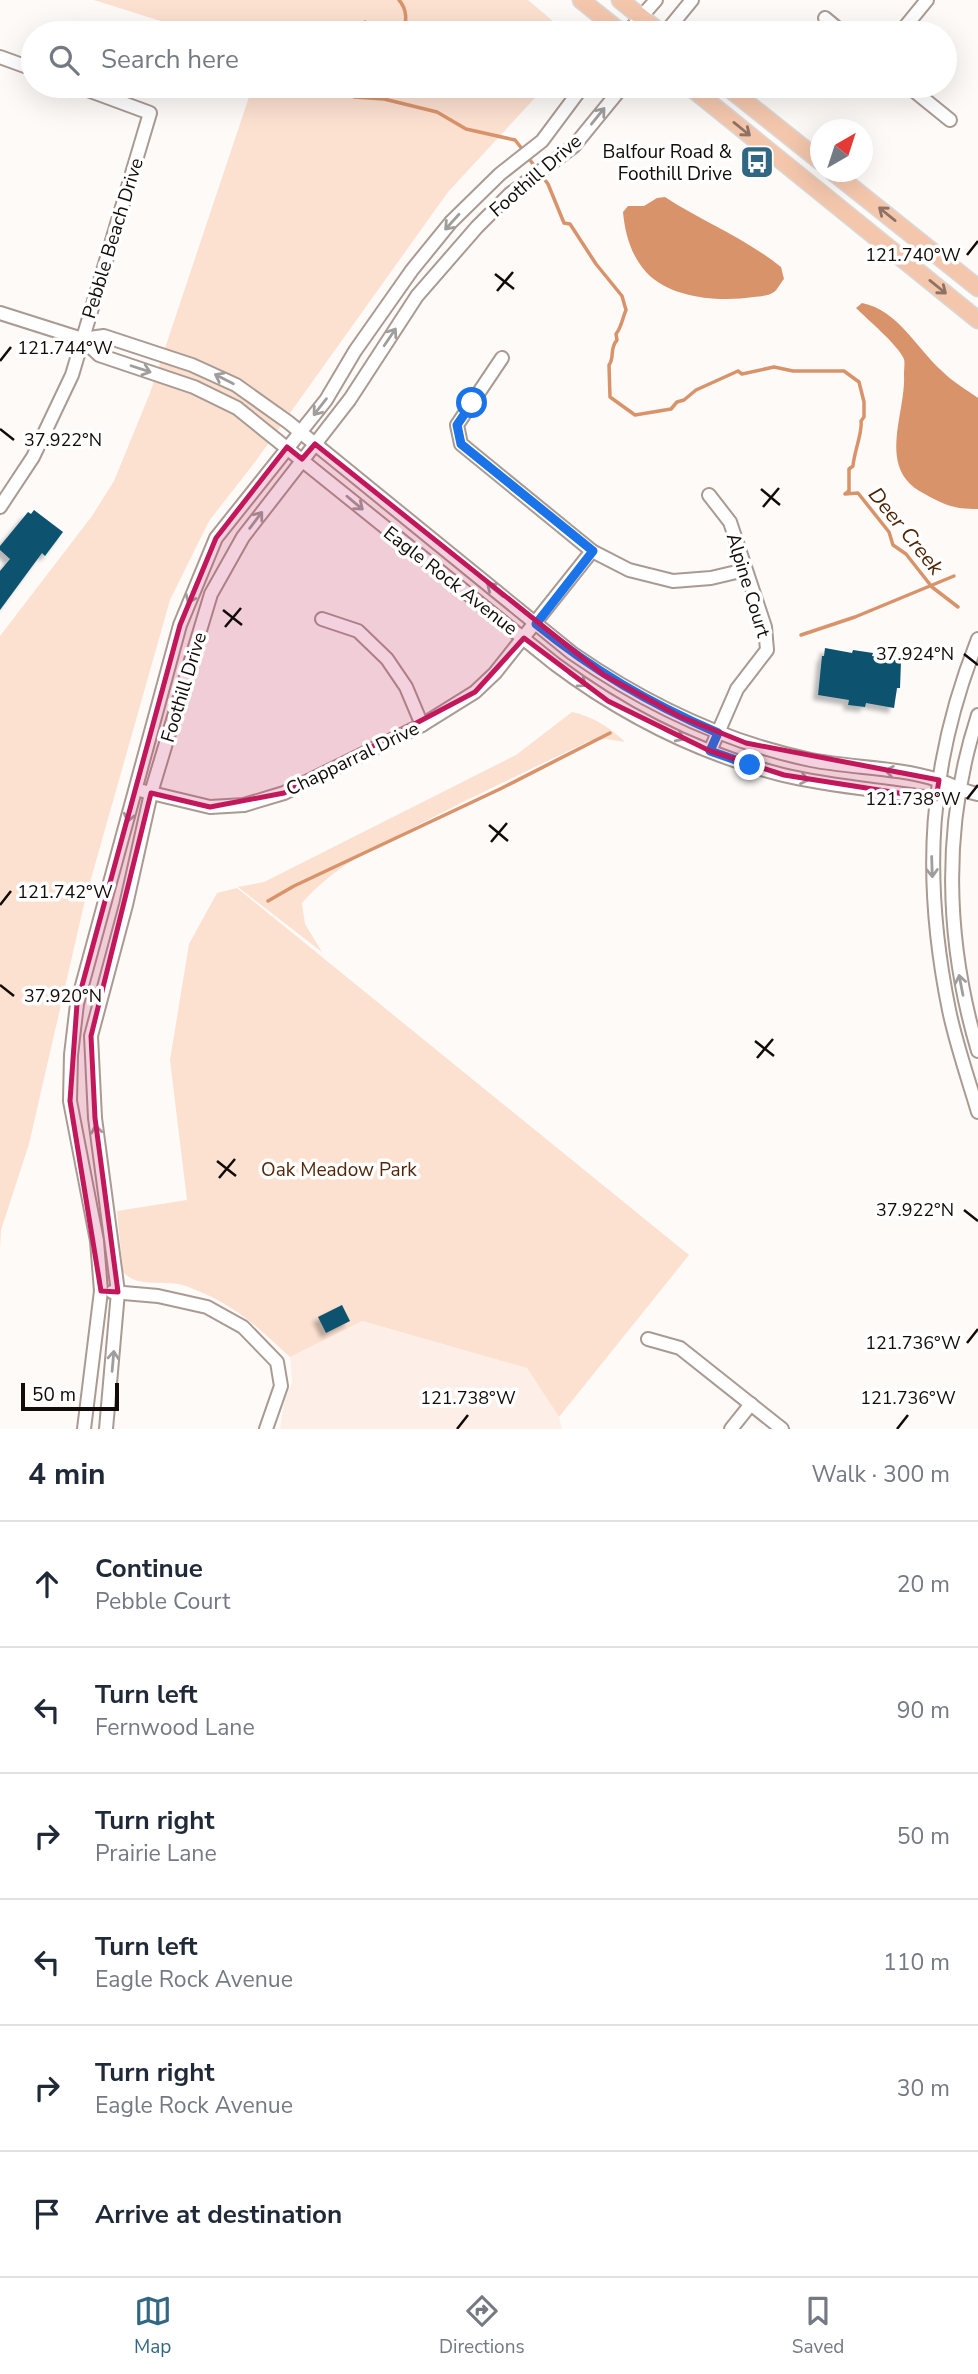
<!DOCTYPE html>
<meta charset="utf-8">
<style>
:root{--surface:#fff;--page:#f6f6f7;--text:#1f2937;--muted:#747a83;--line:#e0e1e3;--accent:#316782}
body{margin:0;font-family:"Nunito Sans",sans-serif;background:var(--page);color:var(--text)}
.compass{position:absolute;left:810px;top:119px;width:63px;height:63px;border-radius:50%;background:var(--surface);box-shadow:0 7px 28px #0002;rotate:39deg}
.scale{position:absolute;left:21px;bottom:18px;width:98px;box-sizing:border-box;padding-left:7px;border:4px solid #110b09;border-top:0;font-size:19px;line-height:24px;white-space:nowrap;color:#110b09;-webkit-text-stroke:5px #fff;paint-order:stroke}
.stop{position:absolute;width:21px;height:21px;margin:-16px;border:5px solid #1a73e8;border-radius:50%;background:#fff}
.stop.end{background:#1a73e8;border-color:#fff;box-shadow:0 2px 7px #0008}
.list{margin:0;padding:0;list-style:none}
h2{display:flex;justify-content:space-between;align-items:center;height:91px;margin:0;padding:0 28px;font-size:30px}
h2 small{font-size:23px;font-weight:400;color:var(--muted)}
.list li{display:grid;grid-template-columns:46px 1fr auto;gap:21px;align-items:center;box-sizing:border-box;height:126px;padding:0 28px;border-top:2px solid var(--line)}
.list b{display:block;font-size:26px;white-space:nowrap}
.list p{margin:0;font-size:23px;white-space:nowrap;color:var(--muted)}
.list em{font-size:23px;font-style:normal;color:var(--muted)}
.icon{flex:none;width:38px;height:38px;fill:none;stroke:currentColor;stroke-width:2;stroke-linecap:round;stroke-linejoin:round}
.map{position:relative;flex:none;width:978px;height:1429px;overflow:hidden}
.search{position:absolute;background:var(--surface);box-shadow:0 7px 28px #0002;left:21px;right:21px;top:21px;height:77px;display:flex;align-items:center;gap:18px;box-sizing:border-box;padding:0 24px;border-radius:38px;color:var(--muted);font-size:26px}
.sheet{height:847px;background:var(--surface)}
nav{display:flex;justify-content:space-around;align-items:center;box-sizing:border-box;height:98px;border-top:2px solid var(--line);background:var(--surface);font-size:19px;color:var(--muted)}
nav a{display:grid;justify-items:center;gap:4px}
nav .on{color:var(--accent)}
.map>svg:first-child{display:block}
.built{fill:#fdefe7}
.green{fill:#fce0d0}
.water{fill:#d9936b}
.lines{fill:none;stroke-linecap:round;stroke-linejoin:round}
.stream{stroke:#d9936b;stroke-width:3.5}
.building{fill:#0b5270;filter:url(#shadow)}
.minor-casing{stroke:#a99a92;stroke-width:16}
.major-casing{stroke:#d9d8d8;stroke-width:19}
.minor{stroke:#fff;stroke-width:12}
.major{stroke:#f4c7ad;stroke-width:16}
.oneway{stroke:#a09d9d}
.oneway2{stroke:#8e7263}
.route{stroke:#1a73e8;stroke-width:9}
.marked{fill:#c2185b;fill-opacity:0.2;stroke:#c2185b;stroke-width:5;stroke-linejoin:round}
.ticks{fill:none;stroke:#110b09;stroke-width:2.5}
.labels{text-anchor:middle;stroke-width:7;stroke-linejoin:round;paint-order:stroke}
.poi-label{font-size:19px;fill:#110b09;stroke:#fff;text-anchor:end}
.street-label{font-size:19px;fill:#110b09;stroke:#fff}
.park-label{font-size:19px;fill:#532607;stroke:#fff}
.water-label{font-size:21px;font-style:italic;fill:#502303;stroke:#fff}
.ticks-label{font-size:18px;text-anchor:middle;fill:#110b09;stroke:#fff;stroke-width:7;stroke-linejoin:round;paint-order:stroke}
</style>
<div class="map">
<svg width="978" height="1429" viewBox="0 0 978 1429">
<defs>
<filter id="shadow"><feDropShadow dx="-5" dy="5" stdDeviation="2" flood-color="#0004"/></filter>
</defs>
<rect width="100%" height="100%" fill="#fdfaf8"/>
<polygon class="built" points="361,1321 527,1368 559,1417 562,1429 280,1429 285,1399 292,1383 290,1357"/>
<g class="green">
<polygon points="94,0 528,0 567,33 207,33 202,27 167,23"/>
<polygon points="247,86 546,86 448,192 255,462 209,521 170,600 85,900 29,1144 1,1230 0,1249 0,636 92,516 114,481 150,393 251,91"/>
<path d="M572,712C594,717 609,727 625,742L606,739L589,741C531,769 473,796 416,826C374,848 333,867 302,903L305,924L322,952L238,887L264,882L516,755Z"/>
<path d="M237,888L689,1255L559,1417L527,1368L362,1321L290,1357C253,1323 234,1304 186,1286C166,1279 138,1289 123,1272L117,1211L187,1200L170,1060L189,944L217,893Z"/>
</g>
<g class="water">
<path d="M665,197C703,222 745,238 781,267L784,279C781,282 778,289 774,292C769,296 760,296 754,297C720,302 671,299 646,272C631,255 625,234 623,212L628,206H644L657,198Z"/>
<path d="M862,303C898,310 917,349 943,372C953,382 967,390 978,398V509C952,509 945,505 923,493C876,468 906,414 904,375C904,370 905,363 904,359C898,345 867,319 856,308Z"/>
</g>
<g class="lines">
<g class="stream">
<path d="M399,0C408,10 406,21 404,33"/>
<polyline points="354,33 358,25 365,22 380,33"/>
<polyline points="349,86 354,97 384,99 437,112 466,129 515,140 523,150"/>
<path d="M527,156L548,184L564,223L570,224L596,264L622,296L626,310C622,319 622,326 616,334L617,340C609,349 615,357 609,365L610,397L635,415L671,409L677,402L684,400L696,390L738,371L742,374L774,367L793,371H844L859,382L864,402V417L861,421C863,431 854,452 853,466L849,469V491L845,494L858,493L889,532L893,545L906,554L932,587L958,607"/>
<polyline points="801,635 855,617 954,576"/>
<polyline points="268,901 294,886 500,789 610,733"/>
</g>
</g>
<g class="building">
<polygon points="34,510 63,532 45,556 42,553 0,610 0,571 10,559 0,550 0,546 28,512 31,514"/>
<polygon points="825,648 852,653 853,650 873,653 872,656 901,661 900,688 897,688 894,708 866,703 865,707 848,705 849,700 818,695 822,656 824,656"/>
<polygon points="342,1305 350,1321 326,1333 318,1317"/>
</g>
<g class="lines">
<g class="minor-casing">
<g id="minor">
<polyline points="825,18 843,33"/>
<polyline points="627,33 656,0"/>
<polyline points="665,33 692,0"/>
<polyline points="900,33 927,0"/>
<polyline points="0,57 33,69"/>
<polyline points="908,86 950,120"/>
<path d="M0,313L82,339L104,336L192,365L236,385L288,422L572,653C644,703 724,742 811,760C852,768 897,767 938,780C953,785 961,791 978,794"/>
<path d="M82,339L99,355L194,387L237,408L555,664C623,715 701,754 783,775C833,787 885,790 936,799L960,791"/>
<polyline points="502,358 457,425 461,444 592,551 629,570 673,581 711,578 745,570"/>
<polyline points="709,495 730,522 765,627 767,650 737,689 710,751"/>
<polyline points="0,507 33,457 72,375 150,113 77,86"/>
<polyline points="322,619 358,631 387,659 406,687 422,725"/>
<path d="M978,639C928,765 922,877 949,1010C956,1044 968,1078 978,1112"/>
<path d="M978,715C942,825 945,940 978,1051"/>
<polyline points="143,791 210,807 244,805 284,793 422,725 475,692 495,673 592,551"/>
<polyline points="112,1292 158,1296 207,1307 243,1327 277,1362 281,1386 266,1429"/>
<polyline points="648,1339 680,1348 782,1429"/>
<polyline points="84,1429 101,1291 97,1241 70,1101 71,1055 77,1004 180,625 216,538 326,400 355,351 412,270 451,222 500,174 542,141 583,86"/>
<polyline points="106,1429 118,1292 95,1118 91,1036 126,905 151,793 211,594 243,537 350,399 417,296 477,227 510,194 574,146 623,86"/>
<polyline points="731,1429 751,1404"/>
</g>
</g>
<g class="major-casing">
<g id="major">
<polyline points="581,0 622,33"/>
<polyline points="620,0 661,33"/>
<polyline points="689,86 978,320"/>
<polyline points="726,86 820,161"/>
<polyline points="833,172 978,288"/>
</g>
</g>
<use href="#minor" class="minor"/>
<use href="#major" class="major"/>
</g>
<defs><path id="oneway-shaft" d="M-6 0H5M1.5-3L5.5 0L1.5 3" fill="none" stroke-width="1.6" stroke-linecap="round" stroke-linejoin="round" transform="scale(1.75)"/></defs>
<g class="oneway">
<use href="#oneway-shaft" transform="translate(598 116) rotate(-51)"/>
<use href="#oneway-shaft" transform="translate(452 222) rotate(132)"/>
<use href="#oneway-shaft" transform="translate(390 337) rotate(-56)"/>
<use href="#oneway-shaft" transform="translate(141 369) rotate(18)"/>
<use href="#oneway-shaft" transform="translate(224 379) rotate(-153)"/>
<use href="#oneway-shaft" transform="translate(320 407) rotate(128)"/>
<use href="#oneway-shaft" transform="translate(355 503) rotate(40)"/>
<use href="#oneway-shaft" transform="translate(256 520) rotate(-53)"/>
<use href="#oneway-shaft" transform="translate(495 590) rotate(-141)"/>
<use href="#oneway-shaft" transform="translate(192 594) rotate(112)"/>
<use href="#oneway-shaft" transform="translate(578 680) rotate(36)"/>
<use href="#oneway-shaft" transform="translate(675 735) rotate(25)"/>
<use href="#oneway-shaft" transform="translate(895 772) rotate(-170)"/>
<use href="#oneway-shaft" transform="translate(799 778) rotate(12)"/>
<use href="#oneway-shaft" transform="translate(130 812) rotate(105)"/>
<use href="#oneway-shaft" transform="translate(932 867) rotate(88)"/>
<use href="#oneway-shaft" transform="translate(961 985) rotate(-101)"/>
<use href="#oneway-shaft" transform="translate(97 1135) rotate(-98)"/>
<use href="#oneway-shaft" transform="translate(113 1361) rotate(-85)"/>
</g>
<g class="oneway2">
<use href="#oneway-shaft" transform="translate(742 129) rotate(39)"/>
<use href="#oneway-shaft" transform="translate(887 214) rotate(-141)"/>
<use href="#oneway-shaft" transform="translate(938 287) rotate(39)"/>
</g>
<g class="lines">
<path class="route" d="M472,403L457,425L461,444L593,551L536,624C594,671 649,703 718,733L710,751L750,765"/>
</g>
<path class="marked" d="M315,444L604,675L679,716L746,743L939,780L936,799L784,775L710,751L608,701L524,638L475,692L284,793L210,807L151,793L91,1036L95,1118L118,1292L101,1291L70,1101L77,1004L180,625L216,538L287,447L302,459Z"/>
<path class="ticks" d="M967,255L978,241M495,274L514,289M497,291L513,272M0,361L11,347M0,429L14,440M761,489L780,505M763,507L779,488M223,610L242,625M225,627L241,608M964,654L978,665M967,799L978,785M489,825L508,841M491,842L507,823M0,905L11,891M0,985L14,996M755,1041L774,1056M757,1058L773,1039M217,1161L236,1176M219,1178L235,1159M964,1210L978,1221M967,1343L978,1329M457,1429L468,1415M897,1429L908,1415"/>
<defs>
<g id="bus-square" transform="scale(1.75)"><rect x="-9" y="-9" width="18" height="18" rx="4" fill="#316782" stroke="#fff"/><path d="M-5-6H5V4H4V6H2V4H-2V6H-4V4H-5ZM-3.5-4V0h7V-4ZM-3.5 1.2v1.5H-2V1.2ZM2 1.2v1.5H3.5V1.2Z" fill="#fff"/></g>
</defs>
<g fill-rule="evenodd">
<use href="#bus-square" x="757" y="162"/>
</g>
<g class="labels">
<g class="poi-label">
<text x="732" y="158">Balfour Road &amp;<tspan x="732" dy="22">Foothill Drive</tspan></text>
</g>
<g class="street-label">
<text transform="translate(535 175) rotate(-41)" y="7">Foothill Drive</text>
<text transform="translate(112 238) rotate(-73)" y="7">Pebble Beach Drive</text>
<text transform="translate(451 580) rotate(38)" y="7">Eagle Rock Avenue</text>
<text transform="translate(749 585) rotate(73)" y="7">Alpine Court</text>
<text transform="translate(183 687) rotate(-73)" y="7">Foothill Drive</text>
<text transform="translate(352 758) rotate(-26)" y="7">Chapparral Drive</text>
</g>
<g class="park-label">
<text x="339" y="1176">Oak Meadow Park</text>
</g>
<g class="water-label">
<text transform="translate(906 531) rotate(51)" y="7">Deer Creek</text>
</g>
</g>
<g class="ticks-label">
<text x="913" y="261">121.740°W</text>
<text x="65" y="354">121.744°W</text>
<text x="63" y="446">37.922°N</text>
<text x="915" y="660">37.924°N</text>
<text x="913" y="805">121.738°W</text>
<text x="65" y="898">121.742°W</text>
<text x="63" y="1002">37.920°N</text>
<text x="915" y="1216">37.922°N</text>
<text x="913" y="1349">121.736°W</text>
<text x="468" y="1404">121.738°W</text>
<text x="908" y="1404">121.736°W</text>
</g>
</svg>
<svg class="compass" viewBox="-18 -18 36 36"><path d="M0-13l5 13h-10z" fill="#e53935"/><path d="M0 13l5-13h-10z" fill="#747a83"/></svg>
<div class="scale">50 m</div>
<div class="stop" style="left:472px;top:403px"></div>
<div class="stop end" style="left:750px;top:765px"></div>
<div class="search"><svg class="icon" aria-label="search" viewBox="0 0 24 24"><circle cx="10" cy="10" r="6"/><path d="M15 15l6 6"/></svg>Search here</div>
</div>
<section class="sheet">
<h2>4 min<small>Walk · 300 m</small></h2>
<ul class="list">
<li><svg class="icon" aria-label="ahead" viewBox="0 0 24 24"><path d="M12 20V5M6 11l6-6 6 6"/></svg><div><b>Continue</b><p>Pebble Court</p></div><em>20 m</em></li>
<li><svg class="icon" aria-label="left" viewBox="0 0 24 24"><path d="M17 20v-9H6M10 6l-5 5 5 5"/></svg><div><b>Turn left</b><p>Fernwood Lane</p></div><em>90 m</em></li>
<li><svg class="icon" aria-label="right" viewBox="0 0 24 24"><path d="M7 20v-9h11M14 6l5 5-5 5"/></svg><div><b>Turn right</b><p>Prairie Lane</p></div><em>50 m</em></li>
<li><svg class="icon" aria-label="left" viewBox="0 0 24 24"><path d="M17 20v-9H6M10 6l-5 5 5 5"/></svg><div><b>Turn left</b><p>Eagle Rock Avenue</p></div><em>110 m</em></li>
<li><svg class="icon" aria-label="right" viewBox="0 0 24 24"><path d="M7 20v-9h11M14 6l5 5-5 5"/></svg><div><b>Turn right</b><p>Eagle Rock Avenue</p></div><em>30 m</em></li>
<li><svg class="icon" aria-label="arrive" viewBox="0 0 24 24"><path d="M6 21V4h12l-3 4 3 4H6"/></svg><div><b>Arrive at destination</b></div></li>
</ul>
</section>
<nav>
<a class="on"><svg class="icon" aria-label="map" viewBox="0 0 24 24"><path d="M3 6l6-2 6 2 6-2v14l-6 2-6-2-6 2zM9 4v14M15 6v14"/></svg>Map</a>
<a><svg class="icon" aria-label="directions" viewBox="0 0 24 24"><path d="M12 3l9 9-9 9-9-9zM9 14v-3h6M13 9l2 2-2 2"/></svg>Directions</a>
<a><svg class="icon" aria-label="saved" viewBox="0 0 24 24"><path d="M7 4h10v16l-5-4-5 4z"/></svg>Saved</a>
</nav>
